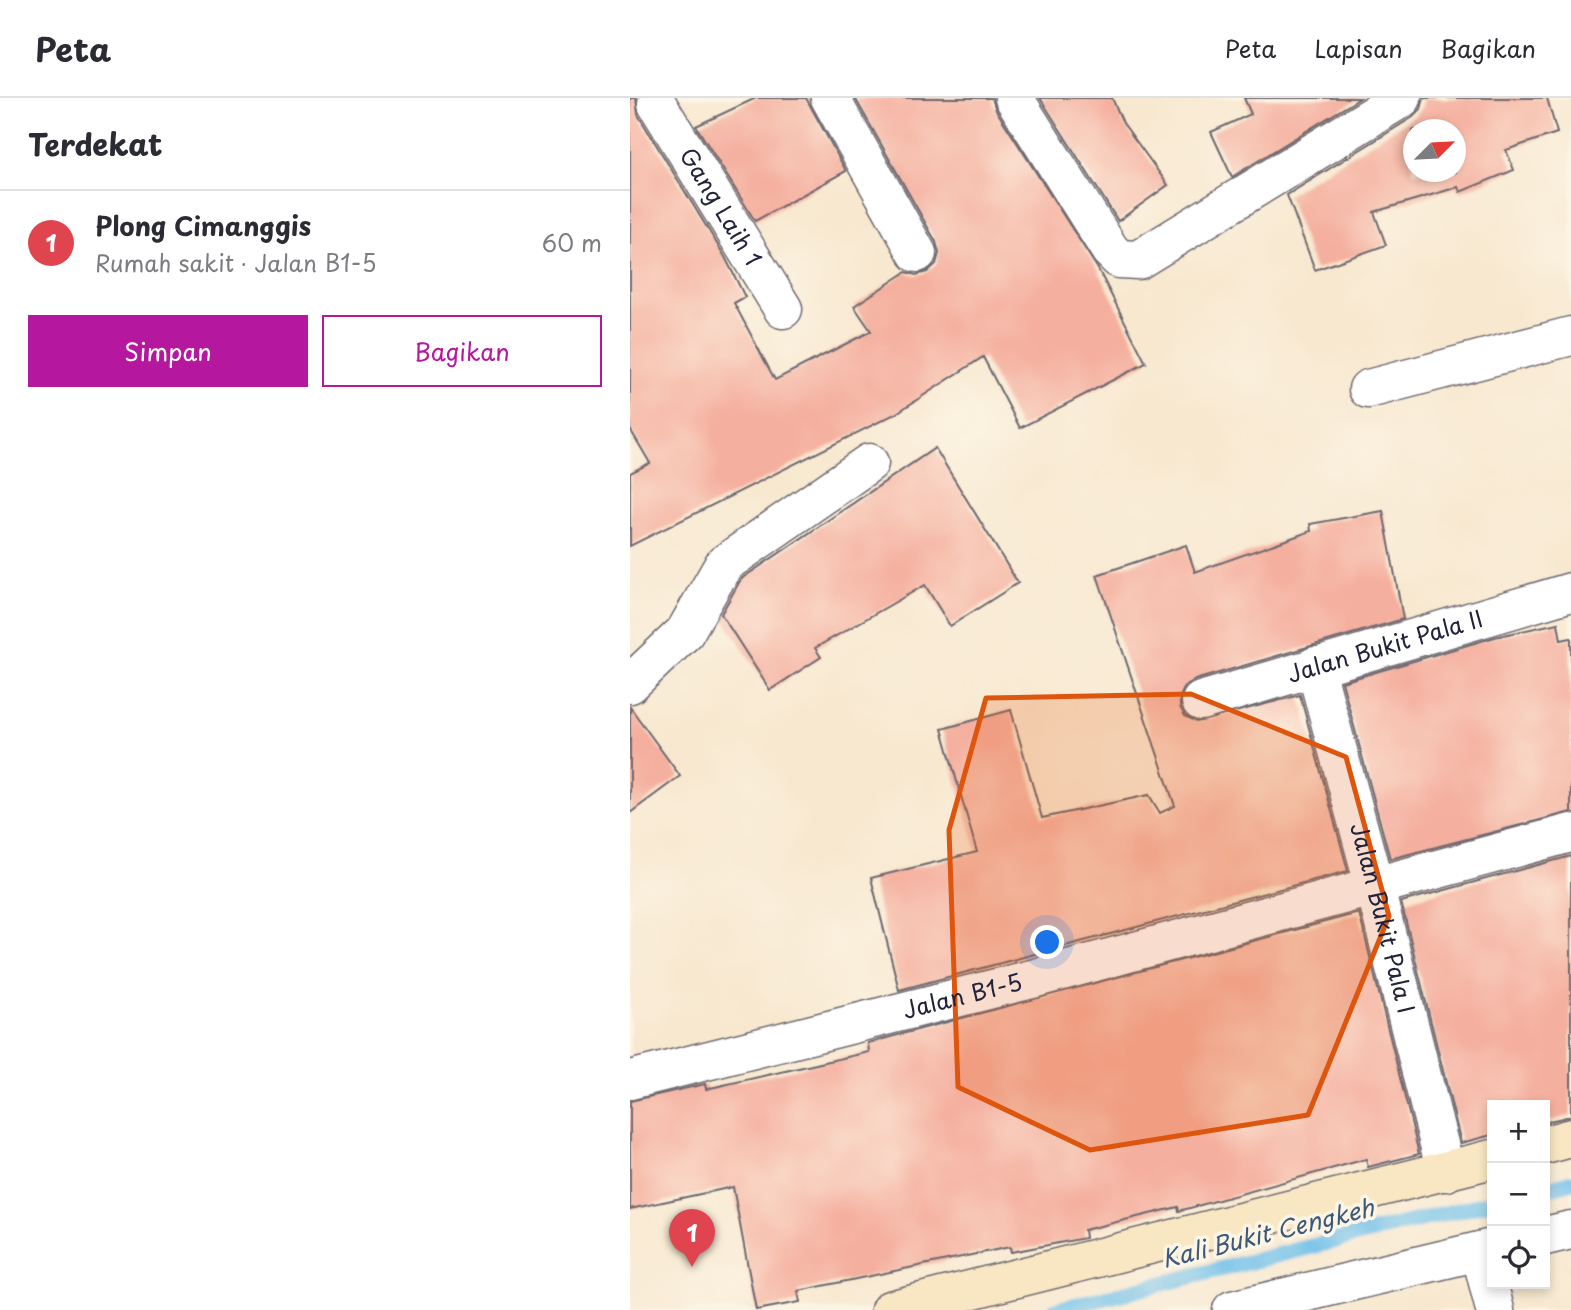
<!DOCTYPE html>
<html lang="id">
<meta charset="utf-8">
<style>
:root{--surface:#fff;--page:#f7f7f7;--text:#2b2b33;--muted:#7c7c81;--line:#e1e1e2;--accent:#b5179e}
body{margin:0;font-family:"Playpen Sans",sans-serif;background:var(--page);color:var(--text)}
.controls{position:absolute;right:21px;bottom:21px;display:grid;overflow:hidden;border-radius:0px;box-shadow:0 4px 10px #0003}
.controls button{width:63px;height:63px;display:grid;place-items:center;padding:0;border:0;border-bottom:2px solid var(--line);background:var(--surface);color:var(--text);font:35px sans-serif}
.compass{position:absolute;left:773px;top:21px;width:63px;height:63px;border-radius:50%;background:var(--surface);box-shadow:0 4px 10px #0003;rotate:66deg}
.you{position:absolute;left:418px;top:845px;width:24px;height:24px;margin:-18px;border:5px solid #fff;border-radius:50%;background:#1a73e8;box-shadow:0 0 0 10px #1a73e833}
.badge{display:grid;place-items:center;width:46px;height:46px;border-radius:50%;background:var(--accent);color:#fff;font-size:23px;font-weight:700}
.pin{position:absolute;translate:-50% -58px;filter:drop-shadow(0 2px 4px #0008)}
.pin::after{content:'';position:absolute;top:37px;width:24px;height:21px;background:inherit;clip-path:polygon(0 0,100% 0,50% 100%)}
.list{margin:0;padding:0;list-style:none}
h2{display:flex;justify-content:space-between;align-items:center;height:91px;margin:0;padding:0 28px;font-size:30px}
h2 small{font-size:23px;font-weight:400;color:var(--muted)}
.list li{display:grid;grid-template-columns:46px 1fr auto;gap:21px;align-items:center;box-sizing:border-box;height:105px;padding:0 28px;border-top:2px solid var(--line)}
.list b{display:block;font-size:26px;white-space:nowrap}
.list p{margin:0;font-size:23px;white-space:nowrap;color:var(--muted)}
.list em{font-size:23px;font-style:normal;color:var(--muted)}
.actions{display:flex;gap:14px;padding:21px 28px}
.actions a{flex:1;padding:16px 0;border:2px solid var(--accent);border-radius:0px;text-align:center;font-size:24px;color:var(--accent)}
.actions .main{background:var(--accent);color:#fff}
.icon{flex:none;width:38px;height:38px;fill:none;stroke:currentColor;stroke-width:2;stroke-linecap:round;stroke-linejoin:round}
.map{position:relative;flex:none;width:941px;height:1212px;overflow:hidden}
header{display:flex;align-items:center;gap:42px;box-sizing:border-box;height:98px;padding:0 35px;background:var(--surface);border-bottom:2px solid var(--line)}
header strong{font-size:33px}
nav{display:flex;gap:38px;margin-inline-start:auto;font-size:24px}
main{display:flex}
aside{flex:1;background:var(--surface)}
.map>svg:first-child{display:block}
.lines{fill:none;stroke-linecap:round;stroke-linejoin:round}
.stream{stroke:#70c0eb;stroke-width:16}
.building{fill:#f5af9e;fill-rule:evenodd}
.street-casing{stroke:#6d676f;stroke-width:41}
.secondary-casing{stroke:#6d676f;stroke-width:41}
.street{stroke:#fff;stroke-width:38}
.secondary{stroke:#f9e7c3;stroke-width:38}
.marked{fill:#de560e;fill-opacity:0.2;stroke:#de560e;stroke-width:5;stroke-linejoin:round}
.labels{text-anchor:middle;stroke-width:7;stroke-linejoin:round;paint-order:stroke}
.street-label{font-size:23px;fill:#22223b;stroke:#fcf5e5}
.water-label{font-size:24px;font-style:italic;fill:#3d5979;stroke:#fcf5e5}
</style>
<header>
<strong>Peta</strong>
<nav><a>Peta</a><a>Lapisan</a><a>Bagikan</a></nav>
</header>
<main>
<aside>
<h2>Terdekat<small></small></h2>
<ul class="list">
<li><span class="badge" style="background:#e0444e">1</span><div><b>Plong Cimanggis</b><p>Rumah sakit · Jalan B1-5</p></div><em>60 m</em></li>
</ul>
<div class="actions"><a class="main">Simpan</a><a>Bagikan</a></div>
</aside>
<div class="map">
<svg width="941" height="1212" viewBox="0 0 941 1212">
<rect width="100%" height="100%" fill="#fcf5e5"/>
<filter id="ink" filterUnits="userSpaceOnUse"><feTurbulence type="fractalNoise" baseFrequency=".0143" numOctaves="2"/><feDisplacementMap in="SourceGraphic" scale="14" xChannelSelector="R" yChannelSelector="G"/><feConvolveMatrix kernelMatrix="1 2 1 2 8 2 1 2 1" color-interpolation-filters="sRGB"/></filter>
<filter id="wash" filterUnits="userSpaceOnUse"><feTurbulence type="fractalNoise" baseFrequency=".00686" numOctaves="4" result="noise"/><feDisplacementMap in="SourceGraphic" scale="28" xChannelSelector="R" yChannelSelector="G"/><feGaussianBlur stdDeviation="1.57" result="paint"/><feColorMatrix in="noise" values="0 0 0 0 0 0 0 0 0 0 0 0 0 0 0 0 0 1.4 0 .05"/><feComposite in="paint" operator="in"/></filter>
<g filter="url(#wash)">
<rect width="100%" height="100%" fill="#f8e8d0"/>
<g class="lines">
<g class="stream">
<polyline points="915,1091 941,1084"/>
<polyline points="425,1212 862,1104"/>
</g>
</g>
<g id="blocks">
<g class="building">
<polygon points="0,0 6,0 8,17 95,159 115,199 104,205 145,282 241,233 224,208 276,174 286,177 297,174 306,166 309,155 306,144 225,0 362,0 366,12 468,171 516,265 390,330 353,259 265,316 0,448 0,375 20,365 0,331"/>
<polygon points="126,0 176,0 216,73 125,123 66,28"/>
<polygon points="410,0 482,0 493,25 538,87 488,123"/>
<polygon points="614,0 730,0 602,79 581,34 621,16"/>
<path d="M794,0H917L927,35L876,52L884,72L830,94L828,89L744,114L756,147L685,172L657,97L783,19L791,11ZM783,32H825V74H783Z"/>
<polygon points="305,350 388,485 320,528 295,487 185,550 191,559 140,592 91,516 111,481"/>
<polygon points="753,413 773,521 565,582 555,588 550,599 550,609 555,618 567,624 670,597 718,773 269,892 241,780 347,754 312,631 381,612 412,720 519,697 530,715 545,708 467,477 556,447 565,474 681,433 680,426"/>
<polygon points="928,525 931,542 941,540 941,714 760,761 712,584 865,539"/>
<polygon points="0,609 50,678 0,715"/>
<polygon points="941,758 941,1018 915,1024 915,1007 862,1007 862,1037 831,1045 771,804"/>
<polygon points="729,815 789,1056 738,1069 736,1061 549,1113 548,1109 454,1132 455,1140 381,1154 380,1149 168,1193 170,1204 126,1212 103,1089 0,1111 0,1003 75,986 76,991 239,954 238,945"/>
</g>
</g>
</g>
<g filter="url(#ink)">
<use href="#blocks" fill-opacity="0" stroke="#6d676f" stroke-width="2"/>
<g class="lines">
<g class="street-casing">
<g id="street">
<polyline points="200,0 287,155"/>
<polyline points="384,0 480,152 489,161 508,162 772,0"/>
<path id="s1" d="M27,6L153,211"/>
<polyline points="738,291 941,238"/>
<path id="s2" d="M685,568L744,786L816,1074"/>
<polyline points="0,586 55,534 94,466 239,365"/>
<path id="s3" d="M571,603L941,494"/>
<path id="s4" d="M0,982L402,881L941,735"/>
<polyline points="915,1138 941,1132"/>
<polyline points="850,1153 865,1212"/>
<polyline points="602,1212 862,1150"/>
</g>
</g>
<g class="secondary-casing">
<g id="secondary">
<polyline points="915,1047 941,1040"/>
<polyline points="260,1212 862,1061"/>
</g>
</g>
<use href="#street" class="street"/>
<use href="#secondary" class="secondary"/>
</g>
</g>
<path class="marked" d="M561,596L716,659L759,818L678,1017L460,1052L328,989L319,732L356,600Z"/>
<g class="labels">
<g class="street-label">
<text dy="8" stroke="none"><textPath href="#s1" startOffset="121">Gang Laih 1</textPath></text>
<text dy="8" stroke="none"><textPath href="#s3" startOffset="192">Jalan Bukit Pala II</textPath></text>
<text dy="8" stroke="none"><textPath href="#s2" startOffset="261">Jalan Bukit Pala I</textPath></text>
<text dy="8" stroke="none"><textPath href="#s4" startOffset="343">Jalan B1-5</textPath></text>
</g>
<g class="water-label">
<text transform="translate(638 1136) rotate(-14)" y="8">Kali Bukit Cengkeh</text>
</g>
</g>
</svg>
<div class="controls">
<button>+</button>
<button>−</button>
<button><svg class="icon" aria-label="locate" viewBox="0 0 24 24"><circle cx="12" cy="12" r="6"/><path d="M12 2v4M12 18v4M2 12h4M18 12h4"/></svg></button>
</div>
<svg class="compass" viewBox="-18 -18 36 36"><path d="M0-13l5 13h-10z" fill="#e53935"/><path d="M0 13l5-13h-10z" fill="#7c7c81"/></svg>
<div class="you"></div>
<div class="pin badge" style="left:62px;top:1169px;background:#e0444e">1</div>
</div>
</main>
